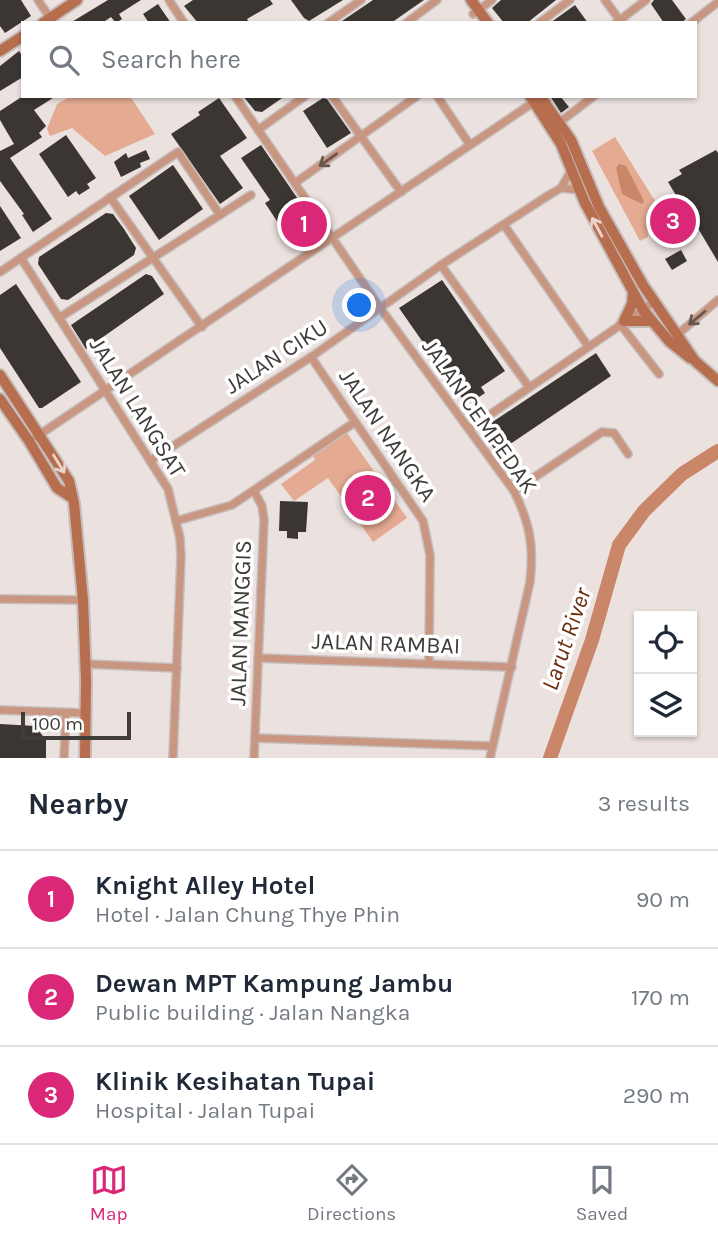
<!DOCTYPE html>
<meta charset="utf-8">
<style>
:root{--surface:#fff;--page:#f2f2f3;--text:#1f2937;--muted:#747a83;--line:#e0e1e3;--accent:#db2777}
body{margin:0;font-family:Karla,sans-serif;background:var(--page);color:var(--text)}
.controls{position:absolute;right:21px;bottom:21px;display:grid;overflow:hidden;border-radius:0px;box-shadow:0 2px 5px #0004}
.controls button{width:63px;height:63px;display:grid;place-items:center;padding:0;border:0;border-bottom:2px solid var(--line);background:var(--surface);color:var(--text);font:35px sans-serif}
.scale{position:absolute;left:21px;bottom:18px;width:110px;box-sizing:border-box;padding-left:7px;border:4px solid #3f3c3a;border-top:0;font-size:19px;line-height:24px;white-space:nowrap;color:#3f3c3a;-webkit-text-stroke:5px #fff;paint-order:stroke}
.you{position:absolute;left:360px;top:306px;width:24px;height:24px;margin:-18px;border:5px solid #fff;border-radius:50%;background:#1a73e8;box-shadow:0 0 0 10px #1a73e833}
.badge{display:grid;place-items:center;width:46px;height:46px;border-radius:50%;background:var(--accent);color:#fff;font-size:23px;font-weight:700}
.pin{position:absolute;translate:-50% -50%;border:4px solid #fff;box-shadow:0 2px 7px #0006}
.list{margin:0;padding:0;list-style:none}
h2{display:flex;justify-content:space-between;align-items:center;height:91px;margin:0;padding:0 28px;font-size:30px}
h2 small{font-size:23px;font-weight:400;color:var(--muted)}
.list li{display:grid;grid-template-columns:46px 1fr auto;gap:21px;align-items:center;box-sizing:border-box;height:98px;padding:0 28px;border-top:2px solid var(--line)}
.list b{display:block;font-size:26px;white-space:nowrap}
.list p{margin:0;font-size:23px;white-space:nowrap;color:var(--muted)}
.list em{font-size:23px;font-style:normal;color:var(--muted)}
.icon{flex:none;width:38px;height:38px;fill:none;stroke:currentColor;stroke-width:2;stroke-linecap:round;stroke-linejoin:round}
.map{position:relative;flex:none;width:718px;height:758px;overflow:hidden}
.search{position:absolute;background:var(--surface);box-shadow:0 2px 5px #0004;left:21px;right:21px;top:21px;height:77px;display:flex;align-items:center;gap:18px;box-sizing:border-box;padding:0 24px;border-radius:0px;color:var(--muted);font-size:26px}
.sheet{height:385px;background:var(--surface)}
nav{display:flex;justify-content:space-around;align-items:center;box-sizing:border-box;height:98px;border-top:2px solid var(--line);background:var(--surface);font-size:19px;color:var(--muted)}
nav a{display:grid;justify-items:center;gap:4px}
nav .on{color:var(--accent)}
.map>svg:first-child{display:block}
.green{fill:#e5aa92}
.water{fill:#c98669}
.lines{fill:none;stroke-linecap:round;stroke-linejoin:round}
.river{stroke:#c98669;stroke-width:14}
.building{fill:#3c3633}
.street-casing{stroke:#c5bdbb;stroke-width:10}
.secondary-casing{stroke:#c5bdbb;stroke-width:14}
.street{stroke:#c99681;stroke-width:7}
.secondary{stroke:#b76e4f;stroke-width:10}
.oneway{stroke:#68574f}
.oneway2{stroke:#e9d4ca}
.labels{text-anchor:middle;stroke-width:7;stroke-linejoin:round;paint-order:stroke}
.street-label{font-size:23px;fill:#3f3c3a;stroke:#fff}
.water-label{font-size:24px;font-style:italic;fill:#692b0c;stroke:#fff}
</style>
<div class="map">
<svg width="718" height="758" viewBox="0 0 718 758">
<rect width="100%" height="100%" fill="#ebe2df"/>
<g class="green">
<polygon points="71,96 130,96 155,134 105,156 72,128 50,136 47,129 57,104"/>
<polygon points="615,137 657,204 657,207 646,215 648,237 640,241 592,151"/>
<polygon points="347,433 407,518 373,542 328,478 294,501 281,484 315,460 313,456"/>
</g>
<polygon class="water" points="619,164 626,166 644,201 642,204 622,194 616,168"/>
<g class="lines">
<polyline class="river" points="550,758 592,640 619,545 644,511 682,474 718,451"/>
</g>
<g class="building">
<polygon points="0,0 21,0 31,16 5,33 0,26"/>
<polygon points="108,0 141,0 119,14 122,19 116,23 111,17 102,23 70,23"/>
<polygon points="193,0 270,0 273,4 247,19 249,23 198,23 184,6"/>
<polygon points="291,0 343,0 309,21 304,18"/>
<polygon points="373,0 424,0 391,23 339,23"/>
<polygon points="501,0 556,0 527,23 504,23 492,8"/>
<polygon points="654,0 672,0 686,19 681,23 664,23 651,4"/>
<polygon points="158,4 162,10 171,23 149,23 143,14"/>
<polygon points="575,5 588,23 550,23"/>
<polygon points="19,51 23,57 23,77 0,91 0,66"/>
<polygon points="23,96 56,96 34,110 46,126 39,133 42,137 10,158 52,219 33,232 22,215 24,214 0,181 0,151 14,144 0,120 0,111"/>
<polygon points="243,96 285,96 262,112 255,111"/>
<polygon points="550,96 560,96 569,107 561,113"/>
<polygon points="219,98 247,138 220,156 243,188 220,204 171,134 200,115 198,112"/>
<polygon points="323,98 327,99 351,133 327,148 303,111"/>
<polygon points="66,135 96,178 87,184 90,188 79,195 76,191 68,197 39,154"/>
<polygon points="261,145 302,205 299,207 313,227 312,234 294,247 265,203 270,200 241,158"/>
<polygon points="146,150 150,159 140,163 141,167 121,177 114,162 126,153 128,158"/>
<polygon points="716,150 718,153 718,262 696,225 687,231 675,211 683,207 668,182 682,174 679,170"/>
<polygon points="173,165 203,209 159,240 129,196"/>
<polygon points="0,206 21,238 0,251"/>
<polygon points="106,213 113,214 124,229 136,248 134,255 68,300 61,299 38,264 39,257"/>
<polygon points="681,250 687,261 672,270 665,259"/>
<polygon points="146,274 152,276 164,294 86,349 71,325"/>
<polygon points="442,280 505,371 481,387 485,393 470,403 464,401 399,308"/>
<polygon points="16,284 81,382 42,408 39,408 0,348 0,295"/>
<polygon points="596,353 611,376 497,453 484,433 485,427"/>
<polygon points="280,501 308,502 306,532 298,532 298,539 287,538 287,531 279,531"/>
<polygon points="0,724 35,726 46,740 46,758 0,758"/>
</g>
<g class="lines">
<g class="street-casing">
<g id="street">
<polyline points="38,0 50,18"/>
<polyline points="169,0 184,23"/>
<polyline points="605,0 621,22"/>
<polyline points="473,14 492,0"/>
<polyline points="328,23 361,0"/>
<polyline points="406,23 437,0"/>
<polyline points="539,23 570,0"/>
<polyline points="616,23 646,0"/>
<polyline points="691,23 718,2"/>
<path d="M235,96L381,309L514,491C530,524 534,545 530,582L490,758"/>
<polyline points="332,96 401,192"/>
<polyline points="437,96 470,145"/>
<polyline points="560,122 594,96"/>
<polyline points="258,130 305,96"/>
<polyline points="295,183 417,96"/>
<polyline points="561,188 572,169"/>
<polyline points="110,197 202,327"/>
<polyline points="504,225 588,346"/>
<polyline points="21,258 168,489 180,538 181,557 173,758"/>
<polyline points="441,265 529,387"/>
<polyline points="0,272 178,152 220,215"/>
<polyline points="59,318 251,195"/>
<polyline points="620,324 659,374"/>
<polyline points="677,335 718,300"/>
<polyline points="311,357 423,521 430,555 429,663"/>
<polyline points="469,429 654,302"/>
<polyline points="36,437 537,100"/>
<polyline points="150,461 311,357 441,265 549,195 561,188 580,190"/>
<polyline points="514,491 602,432 614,433 628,454"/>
<polyline points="176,521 232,505 355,422"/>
<polyline points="0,599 83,600"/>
<polyline points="258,658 512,667"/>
<polyline points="86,664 177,668"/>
<polyline points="0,710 85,713"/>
<polyline points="255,738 492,746"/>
<polyline points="64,758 66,713"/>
<polyline points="254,758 264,520 262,506 254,491"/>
</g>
</g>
<g class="secondary-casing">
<g id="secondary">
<polyline points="471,0 488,23"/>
<polyline points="43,23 77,0"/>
<polyline points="0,51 23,36"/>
<polyline points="530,96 561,144 585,203 643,310 669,341 690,358"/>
<polyline points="540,96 571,140 599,207 643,285 695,361 718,381"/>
<polyline points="633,293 632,304 624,321 652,321"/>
<polyline points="0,375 69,481 74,503 83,600 86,680 85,758"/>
<polyline points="0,399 29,441 57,488 71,497"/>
</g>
</g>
<use href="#street" class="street"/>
<use href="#secondary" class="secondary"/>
</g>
<defs><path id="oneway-shaft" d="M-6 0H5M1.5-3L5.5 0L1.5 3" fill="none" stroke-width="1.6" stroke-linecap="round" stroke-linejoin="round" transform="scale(1.75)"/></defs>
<g class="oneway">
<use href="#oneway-shaft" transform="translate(328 160) rotate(144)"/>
<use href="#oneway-shaft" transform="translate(697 318) rotate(140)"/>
</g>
<g class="oneway2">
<use href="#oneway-shaft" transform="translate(597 227) rotate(-118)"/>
<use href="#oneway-shaft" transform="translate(59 464) rotate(58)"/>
</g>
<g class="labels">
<g class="street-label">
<text transform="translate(276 356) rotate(-33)" y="8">JALAN CIKU</text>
<text transform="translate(138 407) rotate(58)" y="8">JALAN LANGSAT</text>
<text transform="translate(480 416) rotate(55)" y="8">JALAN CEMPEDAK</text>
<text transform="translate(388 435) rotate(56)" y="8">JALAN NANGKA</text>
<text transform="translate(240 623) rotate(-88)" y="8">JALAN MANGGIS</text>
<text transform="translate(386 643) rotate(2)" y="8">JALAN RAMBAI</text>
</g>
<g class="water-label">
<text transform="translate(566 639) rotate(-71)" y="8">Larut River</text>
</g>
</g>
</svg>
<div class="controls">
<button><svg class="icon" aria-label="locate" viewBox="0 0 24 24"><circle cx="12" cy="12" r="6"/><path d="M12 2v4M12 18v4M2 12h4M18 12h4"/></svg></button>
<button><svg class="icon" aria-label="layers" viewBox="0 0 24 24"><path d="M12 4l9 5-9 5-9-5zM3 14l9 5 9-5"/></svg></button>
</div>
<div class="scale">100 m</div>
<div class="you"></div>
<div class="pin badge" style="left:304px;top:224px">1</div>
<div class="pin badge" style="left:368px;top:498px">2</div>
<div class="pin badge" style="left:673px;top:221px">3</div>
<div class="search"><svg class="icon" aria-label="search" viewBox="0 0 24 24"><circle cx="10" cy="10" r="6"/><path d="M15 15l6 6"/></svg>Search here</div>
</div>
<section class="sheet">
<h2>Nearby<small>3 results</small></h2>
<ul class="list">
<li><span class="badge">1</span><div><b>Knight Alley Hotel</b><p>Hotel · Jalan Chung Thye Phin</p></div><em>90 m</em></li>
<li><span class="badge">2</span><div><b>Dewan MPT Kampung Jambu</b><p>Public building · Jalan Nangka</p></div><em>170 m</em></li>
<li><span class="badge">3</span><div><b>Klinik Kesihatan Tupai</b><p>Hospital · Jalan Tupai</p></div><em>290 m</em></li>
</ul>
</section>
<nav>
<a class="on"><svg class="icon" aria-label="map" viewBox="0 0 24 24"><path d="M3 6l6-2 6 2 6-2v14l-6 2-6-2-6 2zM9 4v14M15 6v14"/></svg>Map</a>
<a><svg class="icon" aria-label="directions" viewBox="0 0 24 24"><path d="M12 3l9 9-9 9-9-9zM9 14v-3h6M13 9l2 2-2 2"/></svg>Directions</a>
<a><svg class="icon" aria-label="saved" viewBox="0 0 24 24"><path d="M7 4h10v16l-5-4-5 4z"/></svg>Saved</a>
</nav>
